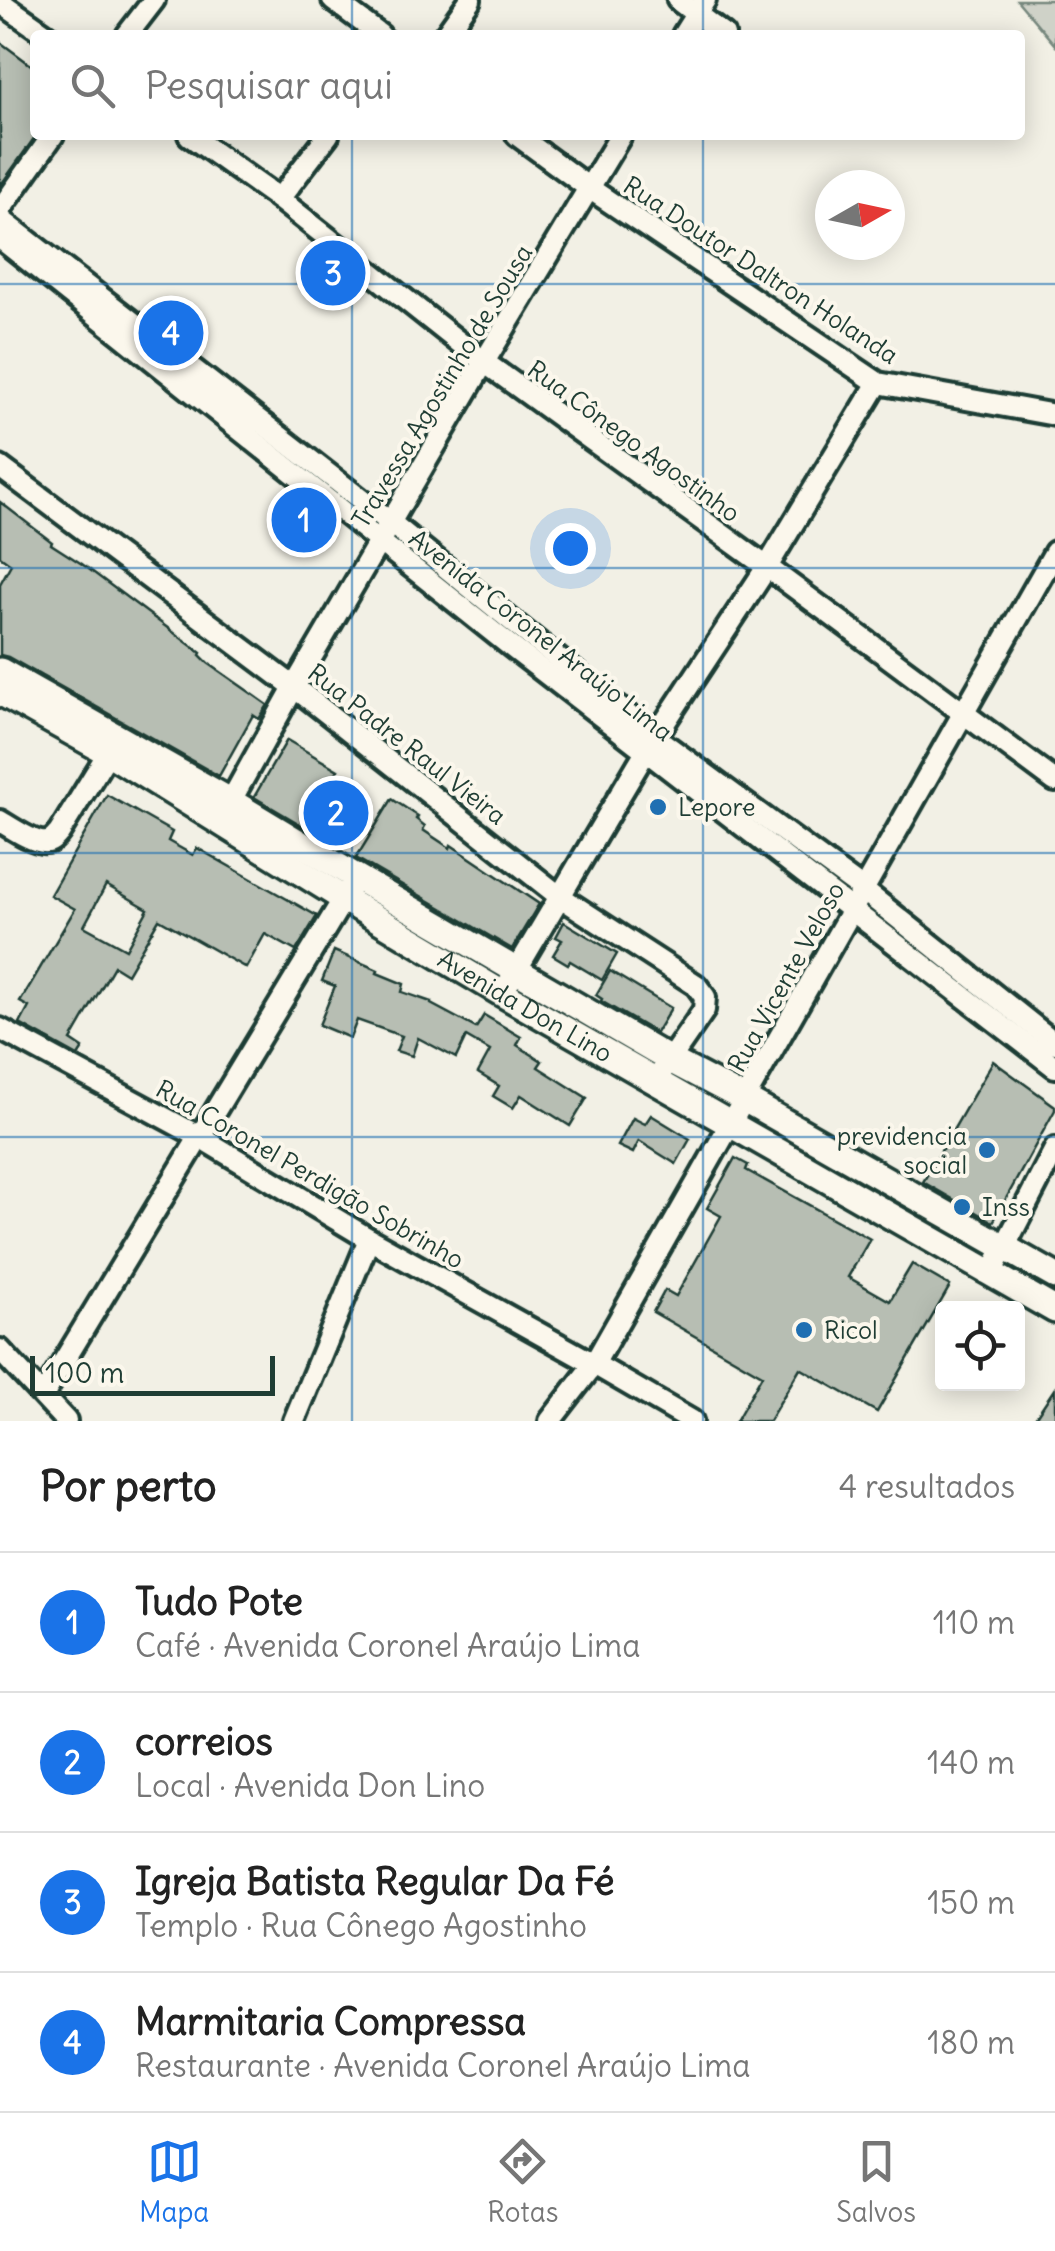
<!DOCTYPE html>
<html lang="pt">
<meta charset="utf-8">
<style>
:root{--surface:#fff;--page:#f2f2f2;--text:#222;--muted:#767676;--line:#e0e0e0;--accent:#1a73e8}
body{margin:0;font-family:Delius,sans-serif;background:var(--page);color:var(--text)}
.controls{position:absolute;right:30px;bottom:30px;display:grid;overflow:hidden;border-radius:10px;box-shadow:0 5px 25px #0003}
.controls button{width:90px;height:90px;display:grid;place-items:center;padding:0;border:0;border-bottom:2px solid var(--line);background:var(--surface);color:var(--text);font:50px sans-serif}
.compass{position:absolute;left:815px;top:170px;width:90px;height:90px;border-radius:50%;background:var(--surface);box-shadow:0 5px 25px #0003;rotate:81deg}
.scale{position:absolute;left:30px;bottom:25px;width:245px;box-sizing:border-box;padding-left:10px;border:5px solid #1f3d34;border-top:0;font-size:28px;line-height:35px;white-space:nowrap;color:#1f3d34;-webkit-text-stroke:8px #fbf7ec;paint-order:stroke}
.you{position:absolute;left:570px;top:548px;width:35px;height:35px;margin:-25px;border:8px solid #fff;border-radius:50%;background:#1a73e8;box-shadow:0 0 0 15px #1a73e833}
.badge{display:grid;place-items:center;width:65px;height:65px;border-radius:50%;background:var(--accent);color:#fff;font-size:32px;font-weight:700}
.pin{position:absolute;translate:-50% -50%;border:5px solid #fff;box-shadow:0 2px 10px #0006}
.list{margin:0;padding:0;list-style:none}
h2{display:flex;justify-content:space-between;align-items:center;height:130px;margin:0;padding:0 40px;font-size:42px}
h2 small{font-size:32px;font-weight:400;color:var(--muted)}
.list li{display:grid;grid-template-columns:65px 1fr auto;gap:30px;align-items:center;box-sizing:border-box;height:140px;padding:0 40px;border-top:2px solid var(--line)}
.list b{display:block;font-size:38px;white-space:nowrap}
.list p{margin:0;font-size:32px;white-space:nowrap;color:var(--muted)}
.list em{font-size:32px;font-style:normal;color:var(--muted)}
.icon{flex:none;width:55px;height:55px;fill:none;stroke:currentColor;stroke-width:2;stroke-linecap:round;stroke-linejoin:round}
.map{position:relative;flex:none;width:1055px;height:1421px;overflow:hidden}
.search{position:absolute;background:var(--surface);box-shadow:0 5px 25px #0003;left:30px;right:30px;top:30px;height:110px;display:flex;align-items:center;gap:25px;box-sizing:border-box;padding:0 35px;border-radius:10px;color:var(--muted);font-size:38px}
.sheet{height:690px;background:var(--surface)}
nav{display:flex;justify-content:space-around;align-items:center;box-sizing:border-box;height:140px;border-top:2px solid var(--line);background:var(--surface);font-size:28px;color:var(--muted)}
nav a{display:grid;justify-items:center;gap:5px}
nav .on{color:var(--accent)}
.map>svg:first-child{display:block}
.green{fill:#cfd2c8;stroke:#77887e;stroke-width:2.5}
.building{fill:#b7beb3;stroke:#1f3d34;stroke-width:2.5;fill-rule:evenodd}
.lines{fill:none;stroke-linecap:round;stroke-linejoin:round}
.minor-casing{stroke:#1f3d34;stroke-width:28}
.major-casing{stroke:#1f3d34;stroke-width:32}
.minor{stroke:#fbf7ec;stroke-width:20}
.major{stroke:#fbf7ec;stroke-width:25}
.grid{fill:none;stroke:#1f6fb2;stroke-width:2.5;stroke-opacity:0.55}
.poi-dot{fill:#1f6fb2;stroke:#fbf7ec;stroke-width:4}
.labels{text-anchor:middle;stroke-width:8;stroke-linejoin:round;paint-order:stroke}
.street-label{font-size:25px;fill:#1f3d34;stroke:#fbf7ec}
.poi-label{font-size:25px;fill:#1f3d34;stroke:#fbf7ec;text-anchor:start}
</style>
<div class="map">
<svg width="1055" height="1421" viewBox="0 0 1055 1421">
<rect width="100%" height="100%" fill="#f2f0e5"/>
<filter id="ink" filterUnits="userSpaceOnUse"><feTurbulence type="fractalNoise" baseFrequency=".01" numOctaves="2"/><feDisplacementMap in="SourceGraphic" scale="20" xChannelSelector="R" yChannelSelector="G"/><feConvolveMatrix kernelMatrix="1 2 1 2 8 2 1 2 1" color-interpolation-filters="sRGB"/></filter>
<g filter="url(#ink)">
<polygon class="green" points="1017,0 1055,0 1055,45"/>
<g class="building">
<polygon points="0,42 35,68 35,137 0,186"/>
<polygon points="0,502 52,542 51,544 82,564 201,653 200,655 208,663 268,705 259,719 253,715 219,776 8,657 0,655 0,584 11,564 0,556"/>
<polygon points="287,740 338,770 328,786 358,804 339,837 309,820 305,827 254,797"/>
<path d="M107,795L172,832L168,841L193,855L197,848L317,916L296,951L265,934L246,968L159,919L127,974L114,966L71,1040L83,1048L78,1056L20,1024L29,1007L20,1002L75,909L50,895ZM106,885L148,909L126,949L84,926Z"/>
<polygon points="392,799 418,816 416,819 425,826 423,830 450,848 451,845 539,904 512,949 356,858"/>
<polygon points="564,922 617,954 602,980 570,961 568,964 553,955 562,940 556,937"/>
<polygon points="334,951 378,970 377,973 404,984 402,992 431,1002 431,1004 476,1028 484,1015 521,1037 517,1045 542,1061 538,1067 587,1098 570,1126 521,1095 513,1108 493,1096 499,1086 478,1073 490,1051 466,1037 456,1058 418,1038 412,1056 396,1051 402,1036 357,1020 350,1038 319,1025 335,986 322,981"/>
<polygon points="610,971 671,1008 656,1033 601,1001 602,999 596,995"/>
<polygon points="993,1061 1055,1106 1055,1110 993,1222 923,1182"/>
<polygon points="651,1115 690,1139 676,1164 639,1141 633,1153 618,1146 633,1118 645,1124"/>
<polygon points="735,1158 748,1165 746,1170 870,1239 848,1277 890,1301 912,1264 950,1286 877,1412 800,1368 769,1421 736,1421 762,1375 653,1312 665,1290 676,1296 721,1216 707,1208"/>
<polygon points="1055,1388 1055,1421 1033,1421"/>
</g>
<g class="lines">
<g class="minor-casing">
<g id="minor">
<polyline points="333,0 380,35"/>
<polyline points="678,0 724,35"/>
<polyline points="0,2 47,35"/>
<polyline points="127,35 154,0"/>
<polyline points="445,35 470,0"/>
<polyline points="683,35 705,0"/>
<polyline points="189,135 279,199 484,362 767,567 1055,781"/>
<polyline points="517,135 589,188 878,383 1055,415"/>
<polyline points="279,199 328,135"/>
<polyline points="0,210 53,135"/>
<polyline points="0,219 391,523 655,737 863,890 1055,1043"/>
<polyline points="0,238 513,648 1055,1067"/>
<polyline points="0,467 294,687 559,896 696,985 705,997 704,1010 662,1071"/>
<polyline points="223,815 294,687 484,362 621,135"/>
<path d="M0,821C10,827 35,844 46,842C52,842 55,837 59,833L116,740"/>
<polyline points="510,981 646,751 767,567 878,383"/>
<polyline points="0,1029 198,1136 369,1239 594,1364 692,1421"/>
<polyline points="991,1273 1055,1149"/>
<polyline points="0,1350 66,1421"/>
<polyline points="44,1394 350,888"/>
<polyline points="294,1421 369,1239"/>
<polyline points="550,1421 594,1364 1055,552"/>
</g>
</g>
<g class="major-casing">
<g id="major">
<polyline points="0,671 230,801 356,877 670,1060 746,1100 1055,1276"/>
<path id="s1" d="M0,692L109,753L344,899L503,994L1055,1310"/>
</g>
</g>
<use href="#minor" class="minor"/>
<use href="#major" class="major"/>
</g>
</g>
<path class="grid" d="M352,0V35M703,0V35M352,135V1421M703,135V1421M0,284H1055M0,568H1055M0,853H1055M0,1137H1055"/>
<g class="poi-dot">
<circle cx="658" cy="807" r="10"/>
<circle cx="987" cy="1150" r="10"/>
<circle cx="962" cy="1207" r="10"/>
<circle cx="804" cy="1330" r="10"/>
</g>
<g class="labels">
<g class="street-label">
<text transform="translate(761 270) rotate(33)" y="9">Rua Doutor Daltron Holanda</text>
<text transform="translate(442 386) rotate(-59)" y="9">Travessa Agostinho de Sousa</text>
<text transform="translate(634 441) rotate(36)" y="9">Rua Cônego Agostinho</text>
<text transform="translate(541 635) rotate(38)" y="9">Avenida Coronel Araújo Lima</text>
<text transform="translate(407 744) rotate(38)" y="9">Rua Padre Raul Vieira</text>
<text transform="translate(786 977) rotate(-61)" y="9">Rua Vicente Veloso</text>
<text dy="9" stroke="none"><textPath href="#s1" startOffset="612">Avenida Don Lino</textPath></text>
<text transform="translate(310 1174) rotate(30)" y="9">Rua Coronel Perdigão Sobrinho</text>
</g>
<g class="poi-label">
<text x="678" y="816">Lepore</text>
<text x="967" y="1145" text-anchor="end">previdencia<tspan x="967" dy="29">social</tspan></text>
<text x="982" y="1216">Inss</text>
<text x="824" y="1339">Ricol</text>
</g>
</g>
</svg>
<div class="controls">
<button><svg class="icon" aria-label="locate" viewBox="0 0 24 24"><circle cx="12" cy="12" r="6"/><path d="M12 2v4M12 18v4M2 12h4M18 12h4"/></svg></button>
</div>
<svg class="compass" viewBox="-18 -18 36 36"><path d="M0-13l5 13h-10z" fill="#e53935"/><path d="M0 13l5-13h-10z" fill="#767676"/></svg>
<div class="scale">100 m</div>
<div class="you"></div>
<div class="pin badge" style="left:304px;top:520px">1</div>
<div class="pin badge" style="left:336px;top:813px">2</div>
<div class="pin badge" style="left:333px;top:273px">3</div>
<div class="pin badge" style="left:171px;top:333px">4</div>
<div class="search"><svg class="icon" aria-label="search" viewBox="0 0 24 24"><circle cx="10" cy="10" r="6"/><path d="M15 15l6 6"/></svg>Pesquisar aqui</div>
</div>
<section class="sheet">
<h2>Por perto<small>4 resultados</small></h2>
<ul class="list">
<li><span class="badge">1</span><div><b>Tudo Pote</b><p>Café · Avenida Coronel Araújo Lima</p></div><em>110 m</em></li>
<li><span class="badge">2</span><div><b>correios</b><p>Local · Avenida Don Lino</p></div><em>140 m</em></li>
<li><span class="badge">3</span><div><b>Igreja Batista Regular Da Fé</b><p>Templo · Rua Cônego Agostinho</p></div><em>150 m</em></li>
<li><span class="badge">4</span><div><b>Marmitaria Compressa</b><p>Restaurante · Avenida Coronel Araújo Lima</p></div><em>180 m</em></li>
</ul>
</section>
<nav>
<a class="on"><svg class="icon" aria-label="map" viewBox="0 0 24 24"><path d="M3 6l6-2 6 2 6-2v14l-6 2-6-2-6 2zM9 4v14M15 6v14"/></svg>Mapa</a>
<a><svg class="icon" aria-label="directions" viewBox="0 0 24 24"><path d="M12 3l9 9-9 9-9-9zM9 14v-3h6M13 9l2 2-2 2"/></svg>Rotas</a>
<a><svg class="icon" aria-label="saved" viewBox="0 0 24 24"><path d="M7 4h10v16l-5-4-5 4z"/></svg>Salvos</a>
</nav>
